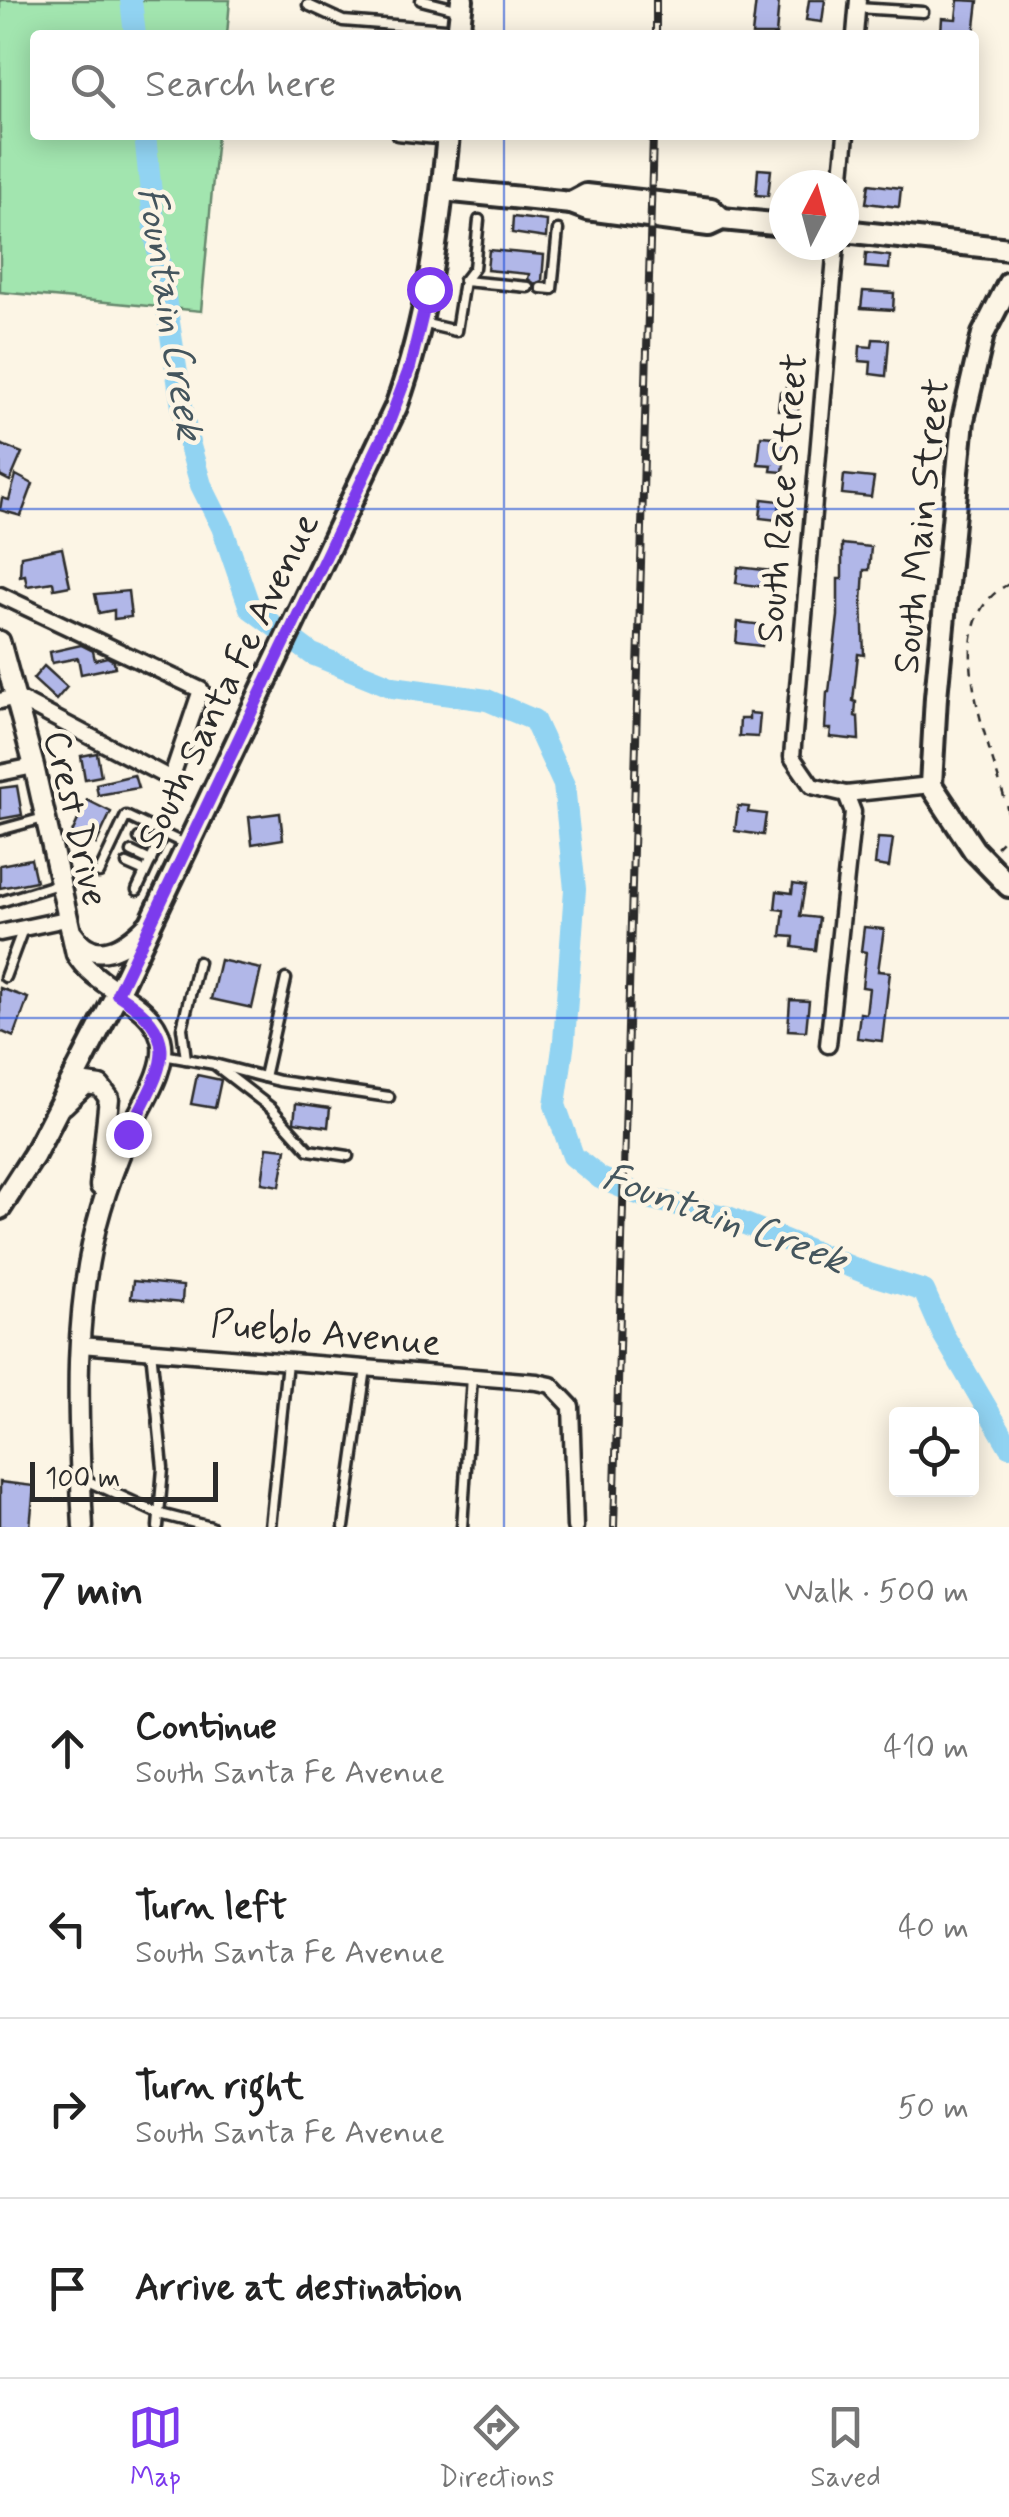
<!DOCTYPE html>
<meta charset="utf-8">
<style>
:root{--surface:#fff;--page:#f2f2f2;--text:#222;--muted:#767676;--line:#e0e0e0;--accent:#7c3aed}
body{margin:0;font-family:Mynerve,sans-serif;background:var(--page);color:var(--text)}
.controls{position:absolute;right:30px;bottom:30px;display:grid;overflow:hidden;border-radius:10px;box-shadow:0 5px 25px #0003}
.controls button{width:90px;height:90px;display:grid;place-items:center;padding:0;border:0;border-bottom:2px solid var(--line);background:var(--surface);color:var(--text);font:50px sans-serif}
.compass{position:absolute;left:769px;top:170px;width:90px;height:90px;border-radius:50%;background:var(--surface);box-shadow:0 5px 25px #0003;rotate:6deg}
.scale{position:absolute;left:30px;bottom:25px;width:188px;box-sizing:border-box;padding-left:10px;border:5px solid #2b2b2b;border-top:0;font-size:28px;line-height:35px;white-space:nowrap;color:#2b2b2b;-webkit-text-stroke:8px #fcf5e5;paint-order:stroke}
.stop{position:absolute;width:30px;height:30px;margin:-22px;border:8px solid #7c3aed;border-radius:50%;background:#fff}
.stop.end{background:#7c3aed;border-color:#fff;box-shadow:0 2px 10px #0008}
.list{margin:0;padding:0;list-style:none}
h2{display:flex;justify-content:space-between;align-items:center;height:130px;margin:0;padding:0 40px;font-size:42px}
h2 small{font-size:32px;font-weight:400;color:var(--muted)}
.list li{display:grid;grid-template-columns:65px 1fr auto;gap:30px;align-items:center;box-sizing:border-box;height:180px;padding:0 40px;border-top:2px solid var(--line)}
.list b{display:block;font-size:38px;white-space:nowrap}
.list p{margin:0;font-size:32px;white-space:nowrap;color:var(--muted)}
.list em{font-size:32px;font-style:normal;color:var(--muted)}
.icon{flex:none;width:55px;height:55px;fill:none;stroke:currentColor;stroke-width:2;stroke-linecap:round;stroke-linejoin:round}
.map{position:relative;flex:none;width:1009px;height:1527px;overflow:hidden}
.search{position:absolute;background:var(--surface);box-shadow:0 5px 25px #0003;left:30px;right:30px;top:30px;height:110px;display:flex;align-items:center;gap:25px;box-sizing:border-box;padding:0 35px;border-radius:10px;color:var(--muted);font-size:38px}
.sheet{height:850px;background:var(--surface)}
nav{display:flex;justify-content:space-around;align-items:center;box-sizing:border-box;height:140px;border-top:2px solid var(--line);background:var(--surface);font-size:28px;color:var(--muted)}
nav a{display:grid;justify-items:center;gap:5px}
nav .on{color:var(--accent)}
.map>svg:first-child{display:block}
.green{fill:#a2e5af;stroke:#66886d;stroke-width:2.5}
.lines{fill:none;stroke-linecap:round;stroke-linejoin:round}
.river{stroke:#91d3f2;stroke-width:22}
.building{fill:#b1b7e8;stroke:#2b2b2b;stroke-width:2.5}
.service-casing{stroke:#2b2b2b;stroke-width:15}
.minor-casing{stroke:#2b2b2b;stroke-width:21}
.tertiary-casing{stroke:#2b2b2b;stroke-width:25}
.secondary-casing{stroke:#2b2b2b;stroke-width:28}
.path{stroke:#2b2b2b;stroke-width:2.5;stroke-dasharray:8 8;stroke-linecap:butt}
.service{stroke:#fcf5e5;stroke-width:8}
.minor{stroke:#fcf5e5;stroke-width:14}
.tertiary{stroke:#fcf5e5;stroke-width:18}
.secondary{stroke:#fcf5e5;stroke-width:20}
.rail-casing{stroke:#2b2b2b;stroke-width:8}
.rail{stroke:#fcf5e5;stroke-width:4;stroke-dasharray:11;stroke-linecap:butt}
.route{stroke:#7c3aed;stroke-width:12}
.grid{fill:none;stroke:#1d4ed8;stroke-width:2.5;stroke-opacity:0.55}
.labels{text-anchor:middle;stroke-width:9;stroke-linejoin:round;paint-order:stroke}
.street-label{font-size:38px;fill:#2b2b2b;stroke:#fcf5e5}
.water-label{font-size:40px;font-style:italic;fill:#44555d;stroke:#fcf5e5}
</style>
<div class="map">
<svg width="1009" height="1527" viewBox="0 0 1009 1527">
<rect width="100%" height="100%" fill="#fcf5e5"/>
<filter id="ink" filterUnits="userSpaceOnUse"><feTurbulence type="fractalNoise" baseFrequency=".01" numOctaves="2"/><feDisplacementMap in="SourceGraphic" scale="20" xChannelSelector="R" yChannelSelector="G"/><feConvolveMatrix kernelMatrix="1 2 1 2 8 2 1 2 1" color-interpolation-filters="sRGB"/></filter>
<g filter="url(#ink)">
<polygon class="green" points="0,0 230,0 227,35 35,35 35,135 217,135 201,311 0,292"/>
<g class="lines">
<g class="river">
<polyline points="131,0 135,35"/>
<polyline points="145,135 155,232 186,432 201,485 222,527 250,608 312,654 393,687 487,700 534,720 564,785 575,889 564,1041 555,1105 573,1156 600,1178 648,1198 728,1217 866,1273 924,1291 943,1334 1009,1446"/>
</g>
</g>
<g class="building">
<polygon points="756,0 779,0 776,35 752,35"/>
<polygon points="809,0 825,0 822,22 806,20"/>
<polygon points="958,0 978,1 974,35 941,33 942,18 956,19"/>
<polygon points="758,169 771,170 768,196 756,195"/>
<polygon points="869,184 901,188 899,207 866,203"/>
<polygon points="513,217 547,221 546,238 512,233"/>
<polygon points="489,250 544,255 542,281 535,284 528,279 529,274 487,270"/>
<polygon points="866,253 890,256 889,269 865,267"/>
<polygon points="863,291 894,293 893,310 861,308"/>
<polygon points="873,339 889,340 886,376 870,374 871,362 859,361 860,346 872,347"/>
<polygon points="786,387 800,388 798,412 778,410 780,392 786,393"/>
<polygon points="761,436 787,438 783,472 771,471 772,465 758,464"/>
<polygon points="0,444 22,453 10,481 0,476"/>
<polygon points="16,475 33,484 21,516 0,510 2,498 9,500"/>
<polygon points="844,475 874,478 871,497 842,494"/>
<polygon points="762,499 780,501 778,520 760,518"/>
<polygon points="842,544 871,547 869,570 864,570 862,602 864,655 858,654 853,701 856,702 855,716 858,717 859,740 830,737 831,729 825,729 827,692 829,692 838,616 838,579 842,579"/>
<polygon points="62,548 70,586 54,589 53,582 27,586 25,575 20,576 21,556"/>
<polygon points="738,567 773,571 771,588 736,583"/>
<polygon points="128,591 131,617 114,619 114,610 99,613 95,594"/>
<polygon points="738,622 764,625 762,646 736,643"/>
<polygon points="81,645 93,651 95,660 107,657 114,661 115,667 81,674 78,658 52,663 50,652"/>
<polygon points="44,666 67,687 56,700 33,679"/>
<polygon points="749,713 760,714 758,737 739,736 740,719 749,719"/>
<polygon points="97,753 101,776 85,779 81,756"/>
<polygon points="134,775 138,788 98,795 96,784"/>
<polygon points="17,786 22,815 0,819 0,788"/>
<polygon points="87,800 111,812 96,844 72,833"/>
<polygon points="738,806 749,807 748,812 766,814 763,835 735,831"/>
<polygon points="280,813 283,839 252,844 249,817"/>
<polygon points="878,838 893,839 889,867 875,865"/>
<polygon points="31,859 36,881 0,888 0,865"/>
<polygon points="793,884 805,886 800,916 819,918 815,950 793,947 794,937 781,936 784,910 775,909 777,891 792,893"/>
<polygon points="864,927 884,929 878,971 890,972 882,1041 857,1038 860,1013 866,1014 869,988 862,987 866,952 861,951"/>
<polygon points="220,960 261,969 252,1008 211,999"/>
<polygon points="0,988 28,998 14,1037 0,1031"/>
<polygon points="790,1000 809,1001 806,1031 788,1030"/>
<polygon points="197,1075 221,1080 215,1108 191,1104"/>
<polygon points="296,1103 330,1108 328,1127 294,1122"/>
<polygon points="267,1147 286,1149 280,1186 262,1183"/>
<polygon points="133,1281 183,1286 182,1303 131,1298"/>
<polygon points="0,1482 34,1486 30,1527 0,1527"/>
</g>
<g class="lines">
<g class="service-casing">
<g id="service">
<polyline points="421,0 460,10"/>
<polyline points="308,5 343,21 458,30"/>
<polyline points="857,8 923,12"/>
<polyline points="397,135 447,140"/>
<polyline points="464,281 528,287"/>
<polyline points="541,288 552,289 558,230"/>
<polyline points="422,323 456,331 464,281 474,268 479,220"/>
<polyline points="0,830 44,818"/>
<polyline points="139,838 157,847"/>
<polyline points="132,852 151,861"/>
<polyline points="127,864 145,872"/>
<polyline points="99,873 126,816 185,844"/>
<polyline points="137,890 163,834"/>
<polyline points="0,902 58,884"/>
<polyline points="5,977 24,926"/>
<polyline points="163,1055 214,1064 271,1108 309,1150 348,1156"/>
<polyline points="186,1059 182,1028 198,962"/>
<polyline points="218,1065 279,1081 389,1097"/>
<polyline points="264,1077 286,979"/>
<polyline points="151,1350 163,1468 158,1527"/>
<polyline points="81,1478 160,1514 211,1527"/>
<polyline points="270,1527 287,1362"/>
<polyline points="344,1527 366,1368"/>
<polyline points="462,1527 472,1377"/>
</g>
</g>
<g class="minor-casing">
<g id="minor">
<polyline points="855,35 858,0"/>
<polyline points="841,185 846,135"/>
<polyline points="836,245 792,757 812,786 846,794 931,785"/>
<polyline points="0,595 201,690 171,779 15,697 0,701"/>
<polyline points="0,773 34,766"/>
<polyline points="0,933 66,919"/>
<polyline points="828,1045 853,812 846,794"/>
<polyline points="81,1345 537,1382 551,1385 571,1406 575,1527"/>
</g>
</g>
<g class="tertiary-casing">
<g id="tertiary">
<path d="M0,641L34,766L76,954C96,989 150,999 161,1039C169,1070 138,1109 127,1137C117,1161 108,1185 101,1209C71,1310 78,1423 83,1527"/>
<path d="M73,934C95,967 125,947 146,926"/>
<polyline points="64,1105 86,1084 100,1086 109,1098 100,1186"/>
</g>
</g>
<g class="secondary-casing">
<g id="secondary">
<polyline points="458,35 462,0"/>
<polyline points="443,190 571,203 587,209 709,225 722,219 784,225"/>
<polyline points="571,203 586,195 711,209 722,219"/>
<polyline points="844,231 1009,249"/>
<polyline points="1009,283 983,334 963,420 936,697 931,785 974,850 1009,886"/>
<path d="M0,1208L34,1155L117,994L396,407C428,318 439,228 448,135"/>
</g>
</g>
<g class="path">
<path d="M1009,584C930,623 996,755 1009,816"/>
<polyline points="996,847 1008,835 1009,818"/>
</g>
<use href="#service" class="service"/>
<use href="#minor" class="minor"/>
<use href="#tertiary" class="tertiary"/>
<use href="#secondary" class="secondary"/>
<g class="rail-casing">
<g id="rail">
<polyline points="656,35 656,0"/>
<polyline points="614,1527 653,135"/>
</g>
</g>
<use href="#rail" class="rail"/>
</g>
</g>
<g class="lines" filter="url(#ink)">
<path class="route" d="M128,1134C158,1071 190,1040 117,994L386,430L410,367L429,289"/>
</g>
<path class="grid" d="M504,0V35M504,135V1527M0,509H1009M0,1018H1009"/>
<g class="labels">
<g class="street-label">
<text transform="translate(781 498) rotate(-85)" y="13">South Race Street</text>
<text transform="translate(920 526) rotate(-84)" y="13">South Main Street</text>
<text transform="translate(227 680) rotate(-64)" y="13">South Santa Fe Avenue</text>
<text transform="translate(77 818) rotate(77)" y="13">Crest Drive</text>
<text transform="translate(326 1332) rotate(5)" y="13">Pueblo Avenue</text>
</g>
<g class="water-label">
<text transform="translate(172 313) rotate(81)" y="14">Fountain Creek</text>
<text transform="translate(725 1217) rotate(20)" y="14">Fountain Creek</text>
</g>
</g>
</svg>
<div class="controls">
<button><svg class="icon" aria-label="locate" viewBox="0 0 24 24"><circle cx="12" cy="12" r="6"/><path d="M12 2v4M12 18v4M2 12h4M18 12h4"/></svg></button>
</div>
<svg class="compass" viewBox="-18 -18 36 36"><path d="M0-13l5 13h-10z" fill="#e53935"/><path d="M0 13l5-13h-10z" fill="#767676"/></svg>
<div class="scale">100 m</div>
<div class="stop" style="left:429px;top:289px"></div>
<div class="stop end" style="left:128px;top:1134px"></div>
<div class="search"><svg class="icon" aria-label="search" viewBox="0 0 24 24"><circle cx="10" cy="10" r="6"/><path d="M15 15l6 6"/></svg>Search here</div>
</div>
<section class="sheet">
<h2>7 min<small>Walk · 500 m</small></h2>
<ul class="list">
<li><svg class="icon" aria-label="ahead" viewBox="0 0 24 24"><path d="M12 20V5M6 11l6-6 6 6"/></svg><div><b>Continue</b><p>South Santa Fe Avenue</p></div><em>410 m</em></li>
<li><svg class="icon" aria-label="left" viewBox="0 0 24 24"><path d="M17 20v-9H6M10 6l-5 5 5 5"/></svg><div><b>Turn left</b><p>South Santa Fe Avenue</p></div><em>40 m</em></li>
<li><svg class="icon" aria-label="right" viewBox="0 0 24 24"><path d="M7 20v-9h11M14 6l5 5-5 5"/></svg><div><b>Turn right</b><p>South Santa Fe Avenue</p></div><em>50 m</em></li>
<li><svg class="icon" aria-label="arrive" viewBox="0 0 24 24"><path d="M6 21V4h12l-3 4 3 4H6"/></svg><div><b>Arrive at destination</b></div></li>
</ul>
</section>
<nav>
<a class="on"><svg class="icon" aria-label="map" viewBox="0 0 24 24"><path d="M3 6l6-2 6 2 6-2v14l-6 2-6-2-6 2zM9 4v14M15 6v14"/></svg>Map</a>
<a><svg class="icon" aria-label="directions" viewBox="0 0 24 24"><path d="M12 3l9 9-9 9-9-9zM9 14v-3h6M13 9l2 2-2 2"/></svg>Directions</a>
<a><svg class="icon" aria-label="saved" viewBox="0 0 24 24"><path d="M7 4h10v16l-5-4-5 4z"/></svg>Saved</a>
</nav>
